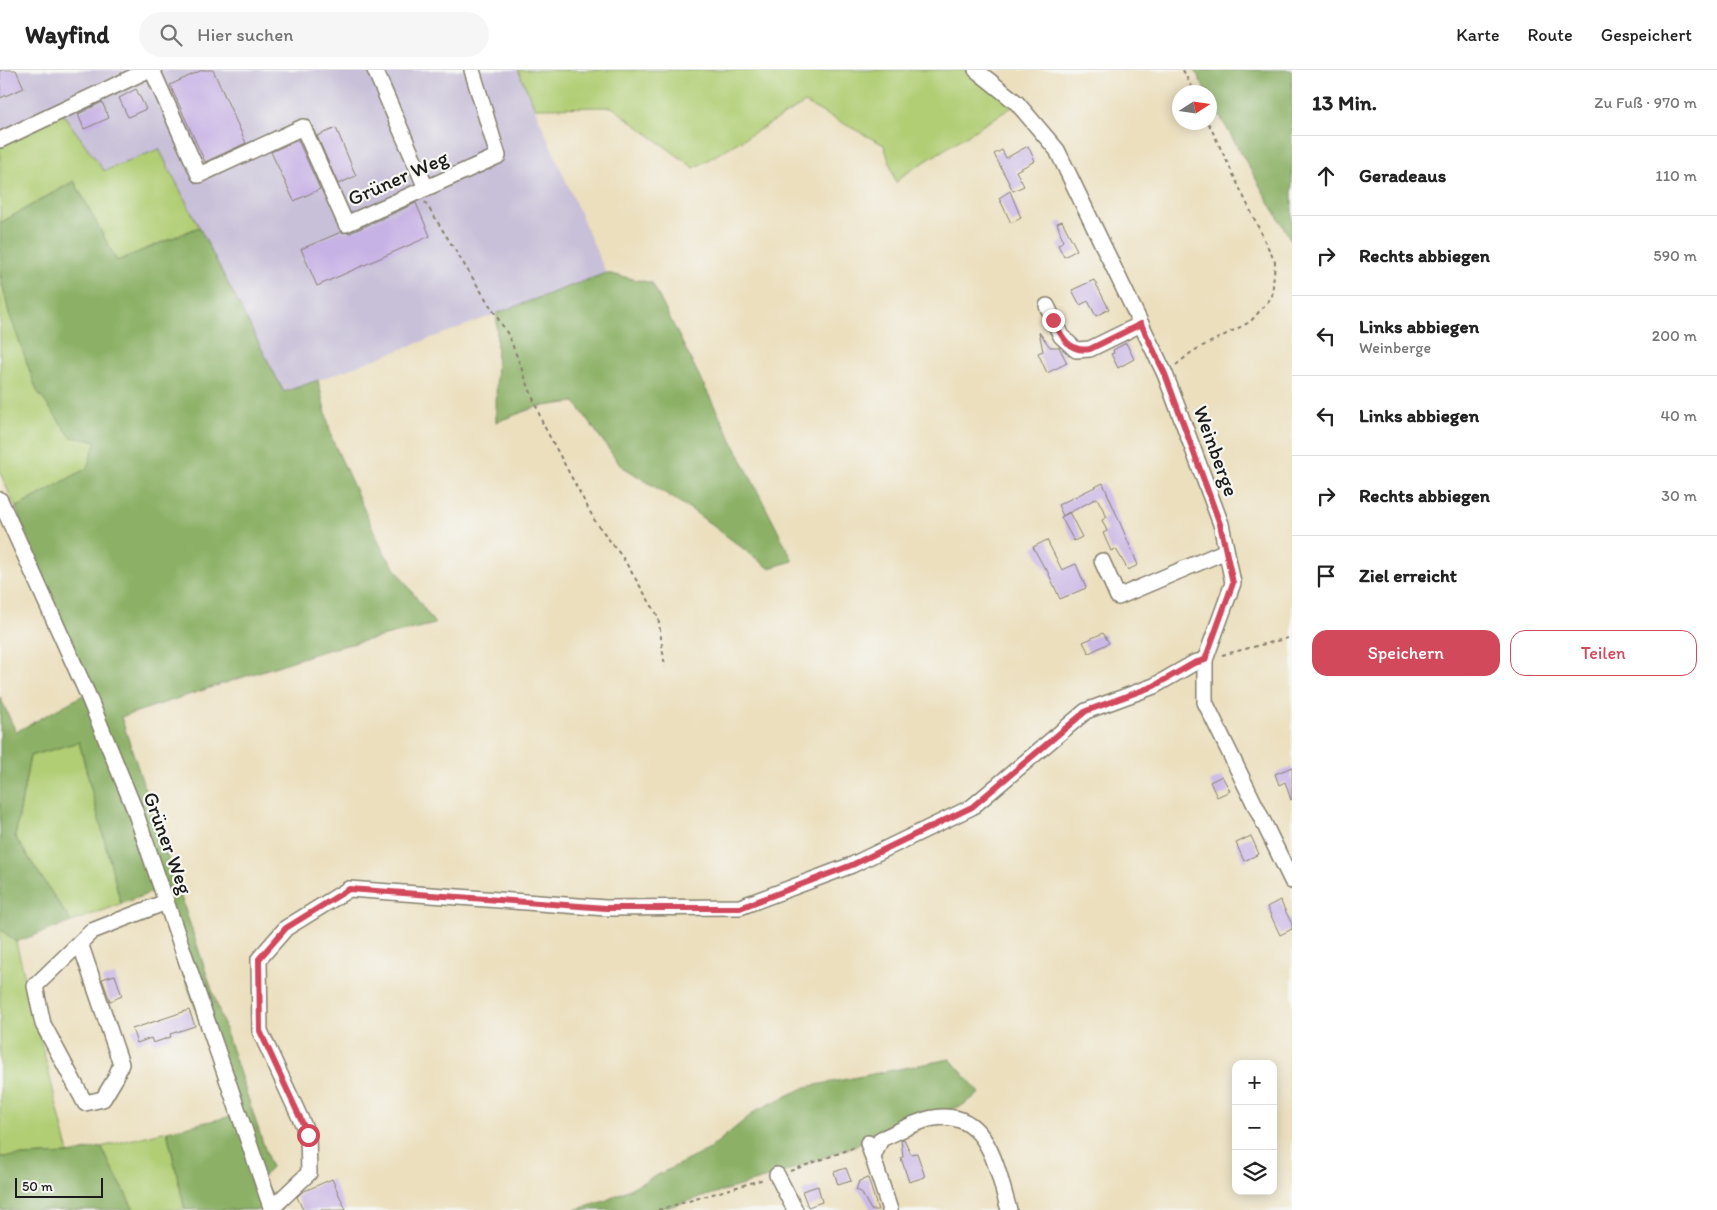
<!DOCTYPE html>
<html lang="de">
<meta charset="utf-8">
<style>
:root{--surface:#fff;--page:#f6f6f6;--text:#222;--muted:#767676;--line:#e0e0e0;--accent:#d1495b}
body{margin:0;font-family:Itim,sans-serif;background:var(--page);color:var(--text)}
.controls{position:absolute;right:15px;bottom:15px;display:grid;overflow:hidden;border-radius:10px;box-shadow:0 2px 12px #0003}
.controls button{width:45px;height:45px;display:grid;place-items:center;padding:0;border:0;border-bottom:1px solid var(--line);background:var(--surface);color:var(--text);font:25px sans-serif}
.compass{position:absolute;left:1172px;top:15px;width:45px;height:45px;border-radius:50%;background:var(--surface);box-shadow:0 2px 12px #0003;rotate:78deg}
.scale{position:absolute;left:15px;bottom:12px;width:88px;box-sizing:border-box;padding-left:5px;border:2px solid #1c1c1c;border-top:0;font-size:14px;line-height:18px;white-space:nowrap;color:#1c1c1c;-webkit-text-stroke:4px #f6f6f2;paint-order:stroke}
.stop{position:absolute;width:15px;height:15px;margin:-11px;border:4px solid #d1495b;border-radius:50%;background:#fff}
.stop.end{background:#d1495b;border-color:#fff;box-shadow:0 1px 5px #0008}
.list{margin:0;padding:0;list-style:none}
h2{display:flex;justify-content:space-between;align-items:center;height:65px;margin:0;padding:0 20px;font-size:21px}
h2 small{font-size:16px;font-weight:400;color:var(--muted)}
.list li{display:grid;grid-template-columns:32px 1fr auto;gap:15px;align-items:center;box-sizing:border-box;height:80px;padding:0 20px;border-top:1px solid var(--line)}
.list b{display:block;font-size:19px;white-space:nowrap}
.list p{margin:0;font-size:16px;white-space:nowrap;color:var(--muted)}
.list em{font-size:16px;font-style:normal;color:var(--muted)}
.actions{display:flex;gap:10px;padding:15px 20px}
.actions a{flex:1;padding:11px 0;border:1px solid var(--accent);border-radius:15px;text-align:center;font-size:18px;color:var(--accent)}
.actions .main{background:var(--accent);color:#fff}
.icon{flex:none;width:28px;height:28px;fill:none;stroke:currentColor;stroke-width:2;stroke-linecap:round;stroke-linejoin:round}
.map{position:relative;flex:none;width:1292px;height:1140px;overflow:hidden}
header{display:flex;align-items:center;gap:30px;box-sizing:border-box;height:70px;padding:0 25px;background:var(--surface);border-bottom:1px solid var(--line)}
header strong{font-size:24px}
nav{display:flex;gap:28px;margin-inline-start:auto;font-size:18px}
.search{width:350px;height:45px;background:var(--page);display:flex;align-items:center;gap:12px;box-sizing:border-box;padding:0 18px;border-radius:28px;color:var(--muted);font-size:19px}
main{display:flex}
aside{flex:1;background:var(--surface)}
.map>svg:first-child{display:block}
.industrial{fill:#c8c0d8}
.green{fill:#b1ce75;stroke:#667548}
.forest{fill:#8cb166;stroke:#546641}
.building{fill:#c7b2e5}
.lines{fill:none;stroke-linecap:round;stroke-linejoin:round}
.minor-casing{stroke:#847e6d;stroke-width:18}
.path{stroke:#847e6d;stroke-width:2;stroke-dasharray:4 4;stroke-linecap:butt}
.minor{stroke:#fff;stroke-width:15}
.route{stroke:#d1495b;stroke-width:6}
.labels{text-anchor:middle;stroke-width:4.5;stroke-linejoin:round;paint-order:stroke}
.street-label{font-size:21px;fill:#1c1c1c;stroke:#f6f6f2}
</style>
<header>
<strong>Wayfind</strong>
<div class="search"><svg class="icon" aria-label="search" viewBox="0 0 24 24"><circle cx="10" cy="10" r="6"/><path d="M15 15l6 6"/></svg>Hier suchen</div>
<nav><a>Karte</a><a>Route</a><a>Gespeichert</a></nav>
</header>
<main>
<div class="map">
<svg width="1292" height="1140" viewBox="0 0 1292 1140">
<rect width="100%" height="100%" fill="#f6f6f2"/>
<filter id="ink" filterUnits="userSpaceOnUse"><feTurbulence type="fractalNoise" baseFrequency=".02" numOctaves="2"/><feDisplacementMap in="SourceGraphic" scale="10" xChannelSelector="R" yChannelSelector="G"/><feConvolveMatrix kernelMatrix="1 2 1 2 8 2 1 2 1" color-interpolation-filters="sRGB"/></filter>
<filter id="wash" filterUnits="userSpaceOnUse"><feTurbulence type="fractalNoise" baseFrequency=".0096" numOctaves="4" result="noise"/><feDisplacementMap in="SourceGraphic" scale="20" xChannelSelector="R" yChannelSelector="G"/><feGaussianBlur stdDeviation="1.12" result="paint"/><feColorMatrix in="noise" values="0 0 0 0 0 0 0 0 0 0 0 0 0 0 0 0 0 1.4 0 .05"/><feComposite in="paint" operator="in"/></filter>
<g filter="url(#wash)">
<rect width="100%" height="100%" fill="#ebdfbe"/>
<polygon class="industrial" points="0,0 518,0 606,203 284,323 159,79 104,101 0,70"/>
<g class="green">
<polygon points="518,0 979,0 1020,32 902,106 896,113 884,75 805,33 694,98 612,37 535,38"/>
<polygon points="61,41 104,101 159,79 199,157 117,191 74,111 0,153 0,70"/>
<polygon points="0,203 9,243 96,371 88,398 16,438 0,403"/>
<polygon points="79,672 121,834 71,852 15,767 30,686"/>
<polygon points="0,859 16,872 69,1084 0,1087"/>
<polygon points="167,1061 185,1140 134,1140 101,1077"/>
</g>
<g class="forest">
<polygon points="1195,0 1292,0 1292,172 1210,29 1210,22 1206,22"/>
<polygon points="74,111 117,191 199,157 284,322 318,310 332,369 383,481 435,554 326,580 121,647 271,1097 262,1109 282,1140 185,1140 167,1061 233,1046 155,821 121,834 79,672 30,686 15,767 71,852 16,872 0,859 0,627 16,662 87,623 16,438 87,398 96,371 71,367 37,321 9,243 0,203 0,153"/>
<polygon points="606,203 652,213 793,491 769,498 692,440 620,395 575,332 536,337 496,352 497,243"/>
<polygon points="950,989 980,1023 963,1035 777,1105 658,1140 575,1140 605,1131 708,1080 757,1040 806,1017"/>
<polygon points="101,1077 134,1140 0,1140 0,1087 69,1084"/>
</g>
<g id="blocks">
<g class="building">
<polygon points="0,0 16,0 24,18 0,28"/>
<polygon points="202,0 213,0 246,73 205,92 170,15"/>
<polygon points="136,19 146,39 128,47 119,28"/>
<polygon points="102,32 109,48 84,59 78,44"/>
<polygon points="336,58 356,106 338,114 317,66"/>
<polygon points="298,70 320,119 294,131 271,82"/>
<polygon points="1028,76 1035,91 1016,101 1024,116 1013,121 994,84 1002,80 1006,88"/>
<polygon points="1010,121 1021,148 1011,153 999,128"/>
<polygon points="416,133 430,166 317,216 301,179 341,162 350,163"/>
<polygon points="1062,151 1077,180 1064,187 1058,175 1063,171 1057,153"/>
<polygon points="1094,210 1109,239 1096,246 1088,231 1080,235 1072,220"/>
<polygon points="1039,262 1050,277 1059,277 1067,293 1047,303 1038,283 1043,281"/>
<polygon points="1126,273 1134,289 1118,298 1111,284 1114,283 1113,280"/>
<polygon points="1103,413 1138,495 1128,500 1116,479 1111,481 1103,463 1107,461 1102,450 1107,447 1097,428 1063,446 1058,435"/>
<polygon points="1069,442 1082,467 1074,471 1061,447"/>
<polygon points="1047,470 1062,500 1076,494 1086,518 1060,529 1046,498 1045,499 1033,477"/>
<polygon points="1103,563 1109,573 1089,583 1083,572"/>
<polygon points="1292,697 1292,729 1291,730 1285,712 1279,715 1275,704"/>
<polygon points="1222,706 1230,721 1217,727 1210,712"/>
<polygon points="1251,766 1259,784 1244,791 1236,773"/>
<polygon points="1280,830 1292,854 1292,859 1280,865 1267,837"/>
<polygon points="115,905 122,926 110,931 102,909"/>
<polygon points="189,940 195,956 170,964 171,967 153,973 151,968 137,973 132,959"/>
<polygon points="904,1069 911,1084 917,1083 925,1107 909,1112 901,1088 903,1087 901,1070"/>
<polygon points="846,1098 851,1111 838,1115 834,1102"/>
<polygon points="868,1108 878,1140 871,1140 861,1122 856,1120 859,1111"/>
<polygon points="332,1109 346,1140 303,1140 297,1127 302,1122"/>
<polygon points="818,1116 822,1132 808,1137 802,1121"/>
</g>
</g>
</g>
<g filter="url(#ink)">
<use href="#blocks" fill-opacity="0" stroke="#847e6d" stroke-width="1"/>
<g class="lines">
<g class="minor-casing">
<g id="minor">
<polyline points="152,0 199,105 303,57 346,154 498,86 472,0"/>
<polyline points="375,0 426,118"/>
<polyline points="976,0 1017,33 1057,80 1165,304 1221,454 1233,513 1205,590 1205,632 1292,811"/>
<polyline points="0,70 148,0"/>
<polyline points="1047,236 1061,266 1076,280 1090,279 1141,254"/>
<polyline points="0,430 87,623 134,738 272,1140"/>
<polyline points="1102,491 1118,527 1226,481"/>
<polyline points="80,873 121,994 115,1009 103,1029 85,1033 43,954 35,916 92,861 166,832"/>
<polyline points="868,1073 890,1140"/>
<path d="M873,1087L881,1069C896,1063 918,1050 934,1048C989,1039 997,1101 1009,1140"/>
<polyline points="777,1105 795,1140"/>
<polyline points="271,1139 309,1103 308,1065 260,961 259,889 286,858 349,819 606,838 740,837 852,795 972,737 1086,641 1154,616 1194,593 1205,590"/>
</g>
</g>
<g class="path">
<polyline points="1183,0 1194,22"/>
<polyline points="425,132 509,266 543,354 595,451 623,488 658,546 665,597"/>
<polyline points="1176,295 1193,281 1250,252 1272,227 1275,192 1208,52"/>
<polyline points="1222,585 1292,567"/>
<polyline points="790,1101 856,1077"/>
<polyline points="658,1140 764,1109"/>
</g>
<use href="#minor" class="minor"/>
</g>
</g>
<g class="lines" filter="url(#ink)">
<path class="route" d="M308,1065L260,961L259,889L286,858L349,819L606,838H740L852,795L972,737L1086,641L1154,616L1194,593L1205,590L1233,513L1220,454L1165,304L1141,254L1090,279C1069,283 1062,267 1053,250"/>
</g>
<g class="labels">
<g class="street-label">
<text transform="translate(398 108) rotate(-24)" y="7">Grüner Weg</text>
<text transform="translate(1216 381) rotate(70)" y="7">Weinberge</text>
<text transform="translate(168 773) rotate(70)" y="7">Grüner Weg</text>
</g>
</g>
</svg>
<div class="controls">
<button>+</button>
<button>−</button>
<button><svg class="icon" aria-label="layers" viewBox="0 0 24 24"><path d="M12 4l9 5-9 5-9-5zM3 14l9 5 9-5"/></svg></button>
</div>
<svg class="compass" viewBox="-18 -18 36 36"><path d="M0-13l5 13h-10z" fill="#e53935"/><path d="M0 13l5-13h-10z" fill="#767676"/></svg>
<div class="scale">50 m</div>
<div class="stop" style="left:308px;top:1065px"></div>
<div class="stop end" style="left:1053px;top:250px"></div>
</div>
<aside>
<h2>13 Min.<small>Zu Fuß · 970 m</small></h2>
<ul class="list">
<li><svg class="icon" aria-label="ahead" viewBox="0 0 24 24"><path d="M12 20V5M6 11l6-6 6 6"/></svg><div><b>Geradeaus</b></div><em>110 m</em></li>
<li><svg class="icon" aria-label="right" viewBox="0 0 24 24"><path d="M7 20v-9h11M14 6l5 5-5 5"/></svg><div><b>Rechts abbiegen</b></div><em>590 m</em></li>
<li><svg class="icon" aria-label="left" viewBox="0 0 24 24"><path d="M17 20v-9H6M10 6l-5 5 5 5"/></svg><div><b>Links abbiegen</b><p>Weinberge</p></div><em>200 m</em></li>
<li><svg class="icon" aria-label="left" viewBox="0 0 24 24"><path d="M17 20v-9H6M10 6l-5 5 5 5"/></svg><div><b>Links abbiegen</b></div><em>40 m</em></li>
<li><svg class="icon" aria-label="right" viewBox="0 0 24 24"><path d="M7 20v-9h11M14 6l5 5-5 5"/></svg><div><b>Rechts abbiegen</b></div><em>30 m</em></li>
<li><svg class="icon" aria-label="arrive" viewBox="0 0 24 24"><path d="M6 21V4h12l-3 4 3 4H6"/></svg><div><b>Ziel erreicht</b></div></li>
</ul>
<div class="actions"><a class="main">Speichern</a><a>Teilen</a></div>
</aside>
</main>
